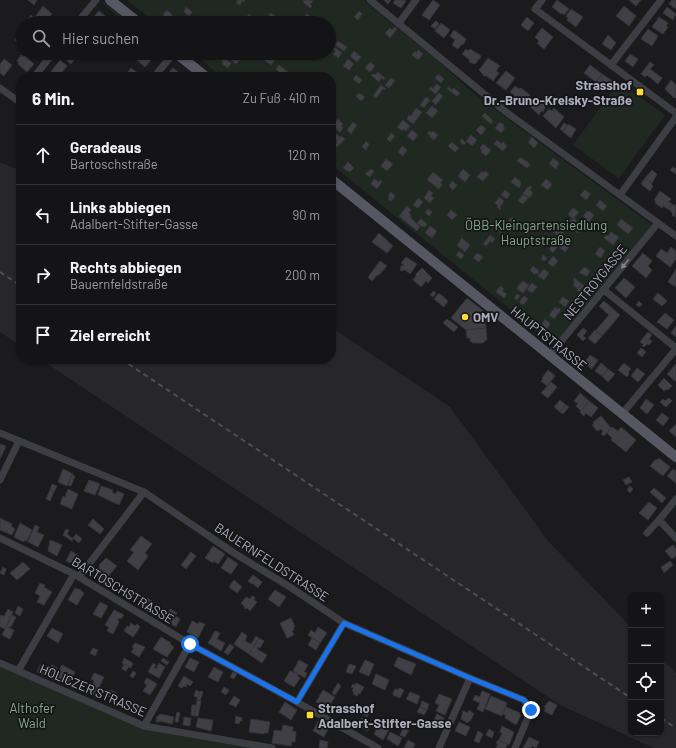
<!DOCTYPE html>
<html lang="de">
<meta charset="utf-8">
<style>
:root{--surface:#141416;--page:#212123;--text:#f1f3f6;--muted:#9d9ea1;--line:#333335}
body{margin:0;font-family:Barlow,sans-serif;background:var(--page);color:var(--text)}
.controls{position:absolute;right:12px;bottom:12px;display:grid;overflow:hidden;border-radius:8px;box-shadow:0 1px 3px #0004}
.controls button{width:36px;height:36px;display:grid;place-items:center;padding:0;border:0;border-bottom:1px solid var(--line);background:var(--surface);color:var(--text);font:20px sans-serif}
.stop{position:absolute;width:12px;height:12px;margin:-9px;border:3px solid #1a73e8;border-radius:50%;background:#fff}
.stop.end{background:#1a73e8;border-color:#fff;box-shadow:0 1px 4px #0008}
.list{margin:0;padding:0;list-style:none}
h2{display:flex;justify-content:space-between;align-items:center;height:52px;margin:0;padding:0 16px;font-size:17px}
h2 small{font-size:13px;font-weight:400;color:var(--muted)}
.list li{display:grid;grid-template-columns:26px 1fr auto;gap:12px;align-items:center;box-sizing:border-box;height:60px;padding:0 16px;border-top:1px solid var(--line)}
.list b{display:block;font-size:15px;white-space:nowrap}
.list p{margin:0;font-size:13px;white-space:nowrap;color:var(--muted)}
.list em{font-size:13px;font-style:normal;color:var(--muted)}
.icon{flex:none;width:22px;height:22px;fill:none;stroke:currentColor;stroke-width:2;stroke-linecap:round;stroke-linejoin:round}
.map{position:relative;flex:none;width:676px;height:748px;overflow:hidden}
.search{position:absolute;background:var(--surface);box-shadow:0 1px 3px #0004;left:16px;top:16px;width:320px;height:44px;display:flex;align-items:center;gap:10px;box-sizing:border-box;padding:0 14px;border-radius:22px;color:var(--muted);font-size:15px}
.panel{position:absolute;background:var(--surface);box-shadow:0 1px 3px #0004;left:16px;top:72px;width:320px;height:292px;border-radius:16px}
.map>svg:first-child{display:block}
.built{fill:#27262a}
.green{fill:#1f2922}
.building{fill:#403f45;stroke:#353439}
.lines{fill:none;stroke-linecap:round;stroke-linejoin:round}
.street{stroke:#3d3d44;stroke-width:7}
.primary{stroke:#565762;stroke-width:10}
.rail{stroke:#4e4e58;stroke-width:2;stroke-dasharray:5 4;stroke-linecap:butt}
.oneway{fill:#80818d}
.route{stroke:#1a73e8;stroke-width:5}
.poi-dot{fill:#ffda30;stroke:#161518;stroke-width:1.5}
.labels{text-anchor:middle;stroke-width:3.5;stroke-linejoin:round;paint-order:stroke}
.poi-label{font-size:13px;font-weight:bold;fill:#acaebe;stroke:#161518;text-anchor:start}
.park-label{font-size:13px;fill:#81aa8a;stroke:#161518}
.street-label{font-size:13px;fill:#acaebe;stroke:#161518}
</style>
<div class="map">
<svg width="676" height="748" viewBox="0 0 676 748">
<rect width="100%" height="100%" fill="#1b1a1d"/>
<g class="built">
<polygon points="0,162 21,171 21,346 0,332"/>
<polygon points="331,327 450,407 549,542 631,627 631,733 661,733 661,658 676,673 676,748 654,748 560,705 40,359 331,359"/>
</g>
<g class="green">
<polygon points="127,0 363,0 438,61 474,94 652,225 554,345 331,164 331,77 222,77 193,53 329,53 329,23 156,23"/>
<polygon points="101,2 103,2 130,23 126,23"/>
<polygon points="619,82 665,115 619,178 573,145"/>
<polygon points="0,667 21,675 143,728 256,748 0,748"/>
</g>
<g class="building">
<polygon points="28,0 37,0 34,5"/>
<polygon points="238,0 245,0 244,2 242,1 240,5 236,3"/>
<polygon points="304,0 313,1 310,4 312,6 310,8 303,2"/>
<polygon points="384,0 391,0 388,4"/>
<polygon points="395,0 404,0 406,1 401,8 393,3"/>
<polygon points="433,0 440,5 429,20 422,15"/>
<polygon points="557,0 569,9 564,15 562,13 561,14 552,7"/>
<polygon points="629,0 641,0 636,6"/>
<polygon points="672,0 676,0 676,9 669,4"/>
<polygon points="43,6 52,14 45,23 42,23 35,17"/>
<polygon points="624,6 636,16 629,26 616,16"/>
<polygon points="186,7 192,12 189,16 184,12"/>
<polygon points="667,7 676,14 673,20 663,13"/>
<polygon points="571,9 583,17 576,27 567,20 568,18 566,16"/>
<polygon points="167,10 172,15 171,17 172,18 170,21 163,15"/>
<polygon points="99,11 109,19 105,23 92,23 90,21"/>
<polygon points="359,11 362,14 358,20 354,17"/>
<polygon points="271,13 275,16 273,19 269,15"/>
<polygon points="249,14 255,19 252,23 245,19"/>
<polygon points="307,14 312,17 308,23 306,23 302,20"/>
<polygon points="31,15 36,20 33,23 28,19"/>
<polygon points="527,17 534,23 528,31 521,25"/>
<polygon points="659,17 668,23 666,26 668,27 663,34 652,27"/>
<polygon points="28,19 33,23 27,23 25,22"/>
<polygon points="436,21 439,24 435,29 431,26"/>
<polygon points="441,23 450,30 444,38 435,31"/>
<polygon points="395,27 397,29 390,38 385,33 390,28 392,30"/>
<polygon points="542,28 553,37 544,49 537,43 539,41 535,37"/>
<polygon points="648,29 658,36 652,46 641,39"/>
<polygon points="454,30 466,39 463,45 462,44 458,49 452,45 455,40 450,36"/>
<polygon points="23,31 23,47 15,40"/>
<polygon points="608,35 616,43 611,50 602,44"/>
<polygon points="338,41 347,47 344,51 335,45"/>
<polygon points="334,47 342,53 338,58 333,54 336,51 333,48"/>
<polygon points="466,49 468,51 470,49 480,55 481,57 475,64 469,62 470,60 462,54"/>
<polygon points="418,50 423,54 418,60 412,55 415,51 416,53"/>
<polygon points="354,51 361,57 357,62 350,56"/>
<polygon points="65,53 76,53 78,55 71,64 62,57"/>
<polygon points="143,53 151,60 145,67 137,60"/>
<polygon points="215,53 219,53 228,59 227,60 231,63 228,68 222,64 223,62 219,59 218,61 212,56"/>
<polygon points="231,53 235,53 237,55 236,57 240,60 236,64 231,60 232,58 230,56"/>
<polygon points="269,53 276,59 271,65 264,60"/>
<polygon points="289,53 297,53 293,58 288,54"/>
<polygon points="630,54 638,59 633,67 625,61"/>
<polygon points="21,55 24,57 25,56 34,64 27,72 18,64 19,62 17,61"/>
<polygon points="488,58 500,66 496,71 499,73 493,81 487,76 484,76 482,73 479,70"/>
<polygon points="4,59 12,65 4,76 0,73 0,64"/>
<polygon points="348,59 354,64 349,70 343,66"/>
<polygon points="60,60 67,66 58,77 55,77 50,73"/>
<polygon points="370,62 375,66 370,72 365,68"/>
<polygon points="650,62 654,65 650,69 662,78 658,84 647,75 645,77 641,74"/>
<polygon points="279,65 289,73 287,77 285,77 276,69"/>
<polygon points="590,65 602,74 596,82 584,73"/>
<polygon points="131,68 138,73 135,77 129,77 126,74"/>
<polygon points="173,68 184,77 165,77"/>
<polygon points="506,71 515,78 506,90 496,83"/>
<polygon points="378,72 385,78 384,80 381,78 379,82 371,75 373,74 375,75"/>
<polygon points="438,74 444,79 441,83 435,78"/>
<polygon points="602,74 614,82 608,91 596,82"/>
<polygon points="356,75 362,80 359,84 353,79"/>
<polygon points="391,78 395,81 389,88 385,85"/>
<polygon points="671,80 676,85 676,98 675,97 674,98 665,89"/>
<polygon points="436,84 441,87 436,94 429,89 431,87 433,89"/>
<polygon points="381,85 386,89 385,90 383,89 376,98 373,96"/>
<polygon points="515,86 519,89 521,88 530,95 523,104 514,97 515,96 510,92"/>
<polygon points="448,87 452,90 454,88 460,93 457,96 447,89"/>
<polygon points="359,93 365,97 361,101 356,96"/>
<polygon points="439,93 443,96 436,105 432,101"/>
<polygon points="331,97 336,100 331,106"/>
<polygon points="426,97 430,100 424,108 420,105"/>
<polygon points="531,98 535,101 537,98 546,105 543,112 541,111 539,115 527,104"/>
<polygon points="432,106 438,111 432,118 426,113"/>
<polygon points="416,108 422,112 413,124 407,119 409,115 411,116"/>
<polygon points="554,108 564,117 556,128 543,116 549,109 552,111"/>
<polygon points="485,113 493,121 491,124 482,116"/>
<polygon points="338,119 343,124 341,126 343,128 340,132 331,125 332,121 335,123"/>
<polygon points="403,120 410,126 406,131 403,129 402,131 397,127"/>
<polygon points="353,122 357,125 351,134 347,130"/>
<polygon points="500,122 504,125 503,126 505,128 501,133 495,128"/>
<polygon points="564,123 567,125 563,131 560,129"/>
<polygon points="568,124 576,129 571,138 563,132"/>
<polygon points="481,125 486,129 481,135 476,130"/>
<polygon points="412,130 418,135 413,141 407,136"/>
<polygon points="429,131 431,133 432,131 438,135 434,140 429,136 430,135 427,133"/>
<polygon points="335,133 340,137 335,143 331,140 331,137"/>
<polygon points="391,133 395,136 390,142 387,139"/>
<polygon points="471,135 477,140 472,146 466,141"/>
<polygon points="341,136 345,139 337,147 335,145 337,143 336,141"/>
<polygon points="532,137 538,143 534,148 528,142"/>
<polygon points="462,139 466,143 464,145 460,142"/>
<polygon points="497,140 501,144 503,142 507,146 503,151 494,144"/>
<polygon points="366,141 369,144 366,150 362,147"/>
<polygon points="452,142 459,148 455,152 448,146"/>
<polygon points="483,144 491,150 486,156 481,152 482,150 480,148"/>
<polygon points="402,146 407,150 403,156 398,152"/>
<polygon points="520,157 530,164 527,168 517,161"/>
<polygon points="553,158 559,163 556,169 549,164"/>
<polygon points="386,159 393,164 387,171 381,166"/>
<polygon points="348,162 354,168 350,172 343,168"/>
<polygon points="673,167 676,169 676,174 670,170"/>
<polygon points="371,169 374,171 370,177 365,174"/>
<polygon points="463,169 470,175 465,182 458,176"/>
<polygon points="652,170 657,174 652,183 645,178"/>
<polygon points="482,171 483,173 485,171 489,174 483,181 477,177"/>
<polygon points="433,172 443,180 440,183 442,185 439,189 427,180"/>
<polygon points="515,177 521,182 520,183 521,184 519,188 511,182"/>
<polygon points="645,178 652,183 651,184 653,186 650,191 641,184"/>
<polygon points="374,179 379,182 380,180 382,182 377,189 371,184"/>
<polygon points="546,179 552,184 548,190 541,185"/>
<polygon points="452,181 457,185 453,190 449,186"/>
<polygon points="529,186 532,187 530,190 533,193 529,198 523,193"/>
<polygon points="429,190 433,193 431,196 434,198 430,203 424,198"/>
<polygon points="505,190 510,194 507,199 501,195"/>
<polygon points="585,190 591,194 586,200 580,195"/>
<polygon points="660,191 671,199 669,202 672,204 668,209 663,206 662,208 655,203 656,201 654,200"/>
<polygon points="391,192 395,196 391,201 388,199 390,197 388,196"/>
<polygon points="523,194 528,198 523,204 518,201"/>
<polygon points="499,197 504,201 500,207 501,208 500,210 497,207 498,206 495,203"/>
<polygon points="418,198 423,202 418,208 413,205"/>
<polygon points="600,200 607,206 603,211 596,205"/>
<polygon points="672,204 675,206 676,204 675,217 672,215 673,214 671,212 671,211 668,209"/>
<polygon points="407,206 411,210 409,213 411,215 410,217 420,227 417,231 399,216"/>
<polygon points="573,208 579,212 573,219 568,214"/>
<polygon points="428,209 432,212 429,216 425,213"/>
<polygon points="451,210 457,215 452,220 447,215"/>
<polygon points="587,211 588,212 589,211 594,215 589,222 584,218 585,217 583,216"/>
<polygon points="331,214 335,218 331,223"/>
<polygon points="512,217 518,222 513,227 508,221"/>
<polygon points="574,218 577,221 574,225 569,221"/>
<polygon points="421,219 427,224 425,227 423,226 422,227 417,223"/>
<polygon points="485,219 489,222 487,225 489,226 486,229 480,223"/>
<polygon points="621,219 633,228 628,234 617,225"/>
<polygon points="470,220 476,225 473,229 471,227 468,231 464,227"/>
<polygon points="503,223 505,225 504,226 506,228 501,233 497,229"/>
<polygon points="578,225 582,229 578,233 573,230"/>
<polygon points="430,226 437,231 432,238 425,233"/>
<polygon points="556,227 564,233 561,238 553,232"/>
<polygon points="611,232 619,237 613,245 604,238 606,235 608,236"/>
<polygon points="379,233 393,246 387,253 372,242"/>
<polygon points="490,235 495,239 492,243 490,241 486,246 483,244"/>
<polygon points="462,238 470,245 465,252 457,245"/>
<polygon points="564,240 570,246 565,252 559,247"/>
<polygon points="554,243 558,246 553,253 549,249"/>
<polygon points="600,247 605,251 601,258 595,254"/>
<polygon points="671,247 676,251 676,259 670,267 656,256 661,249 667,253"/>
<polygon points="459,251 464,255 461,259 456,255"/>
<polygon points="477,253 483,257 479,262 473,258"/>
<polygon points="643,253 652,261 648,266 652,270 646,278 632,266"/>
<polygon points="543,255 547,258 545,261 541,259"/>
<polygon points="553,256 558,261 553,267 548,263"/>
<polygon points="406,257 417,264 410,274 405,270 402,271 400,270 401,266 404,265 401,263"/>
<polygon points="380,261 387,266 380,274 379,274 378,276 377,275 372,281 368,277"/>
<polygon points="533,266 539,271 538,274 536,273 535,275 530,270"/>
<polygon points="584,267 590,271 587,276 579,273"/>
<polygon points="422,268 432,278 428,283 426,281 421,287 413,280 416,276 416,274"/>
<polygon points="544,269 549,273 544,280 538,276"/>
<polygon points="676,269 676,287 668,282"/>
<polygon points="574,278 582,284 578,289 573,285 575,282 573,280"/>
<polygon points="624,278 635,287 626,298 615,288"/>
<polygon points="523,281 529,285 523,293 517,289 518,288 517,287"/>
<polygon points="532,283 537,287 532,293 527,289"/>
<polygon points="582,284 584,286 579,292 577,290"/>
<polygon points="500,286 504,289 502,291 507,294 504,298 496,292"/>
<polygon points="434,291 436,293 433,297 430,295"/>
<polygon points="439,293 448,301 444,307 434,299"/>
<polygon points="658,293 667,301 662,306 653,299"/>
<polygon points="517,294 520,296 517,300 514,298"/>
<polygon points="524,296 528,299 523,305 519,302"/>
<polygon points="563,297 569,301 565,307 559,302"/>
<polygon points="467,298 491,317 485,323 486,328 466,330 451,318"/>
<polygon points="604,301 620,315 602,336 596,330 609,315 599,306"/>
<polygon points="639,301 642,304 640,307 636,305"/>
<polygon points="555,307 557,309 559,308 561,310 554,319 549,315"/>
<polygon points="665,313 674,320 667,329 657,322"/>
<polygon points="447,319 458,327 454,332 443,323"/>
<polygon points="545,319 550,323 549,324 550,325 547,329 542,324"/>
<polygon points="676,326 676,337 671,333"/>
<polygon points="486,328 487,339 483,343 473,343 470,341 470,338 467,338 466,330"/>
<polygon points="583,328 587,331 583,336 586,338 583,341 577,335"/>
<polygon points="595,330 602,336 595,344 588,338"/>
<polygon points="648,332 652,335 644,345 640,342"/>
<polygon points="649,339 652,341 649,345 647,344 644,347 642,346"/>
<polygon points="641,348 646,352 642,357 637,353"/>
<polygon points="590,355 598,360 592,369 584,363"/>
<polygon points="601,363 608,369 602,376 595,371"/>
<polygon points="624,363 631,369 628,372 629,374 627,377 618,370"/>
<polygon points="676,364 676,380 675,381 667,374"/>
<polygon points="637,368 645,374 638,382 631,376"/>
<polygon points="608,369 615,374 608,382 602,376"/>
<polygon points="548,370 555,376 547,386 541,381 543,379 542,378"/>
<polygon points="664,378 672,386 668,390 667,389 664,391 658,385"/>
<polygon points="551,382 557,387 548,398 541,393"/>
<polygon points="580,393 589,401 581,411 576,406 578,404 574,401"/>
<polygon points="669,398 672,401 666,407 660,402 663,399 665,401"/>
<polygon points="646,399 654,405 647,414 640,408"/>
<polygon points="560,400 566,405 560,412 554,407"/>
<polygon points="589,401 598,408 591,417 586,413 584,416 580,412"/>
<polygon points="566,405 569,407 563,414 560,412"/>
<polygon points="662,413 669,418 663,426 656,420"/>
<polygon points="601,416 611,428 604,436 601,434 603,431 601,429 597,431 592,425 594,424 593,422"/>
<polygon points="676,424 676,437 669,431"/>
<polygon points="612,427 618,431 621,427 636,440 626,452 611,440 612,438 607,433"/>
<polygon points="0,444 6,446 0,459"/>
<polygon points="659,458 670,467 663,476 650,466 656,459 658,460"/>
<polygon points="63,469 73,474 67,486 58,482"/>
<polygon points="673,469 676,471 676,483 667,476"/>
<polygon points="72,475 75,476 71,486 68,485"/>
<polygon points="629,477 632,482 626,485 623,480"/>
<polygon points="89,480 100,484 95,495 84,491"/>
<polygon points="52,484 57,486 54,492 50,490"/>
<polygon points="101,486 113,490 112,493 116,494 117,491 124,494 119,505 98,495"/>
<polygon points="630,486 633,489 630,493 627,490"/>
<polygon points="654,488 666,498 662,503 650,492"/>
<polygon points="68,489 78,494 72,509 60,504 63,496 65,497"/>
<polygon points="50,490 54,492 50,501 46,499"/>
<polygon points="649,502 657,508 648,520 639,513"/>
<polygon points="0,518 12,524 11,526 15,529 12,535 0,530"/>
<polygon points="93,519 104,529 100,534 88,525"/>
<polygon points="20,523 32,530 27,541 25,540 24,542 14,537"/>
<polygon points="35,525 39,527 37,532 44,535 38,547 28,542"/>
<polygon points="66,529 69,530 67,534 73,539 72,541 63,535"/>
<polygon points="76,534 82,539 79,543 73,538"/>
<polygon points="141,536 152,544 145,553 148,556 138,570 127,561 134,552 130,550"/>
<polygon points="50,540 62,545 57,556 48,551"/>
<polygon points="673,545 676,549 676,556 672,559 665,551"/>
<polygon points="213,546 225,554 218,564 214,561 213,563 205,558"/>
<polygon points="71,551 79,556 75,565 66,561"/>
<polygon points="191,552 196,556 186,569 181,565"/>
<polygon points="228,557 238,564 231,574 221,568"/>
<polygon points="106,558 117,566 103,582 95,576 98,571 97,570 100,566 99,565"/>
<polygon points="670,561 673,565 664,573 661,567"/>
<polygon points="23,562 30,569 17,580 10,573"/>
<polygon points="3,567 6,569 4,575 0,573"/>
<polygon points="253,575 257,578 252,584 248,581"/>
<polygon points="257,578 262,582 258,588 252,583"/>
<polygon points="234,580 242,587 237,593 229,587"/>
<polygon points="40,583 45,585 44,587 52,592 44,605 37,602 40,596 35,593"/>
<polygon points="75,588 81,590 81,591 84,593 77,605 68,600"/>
<polygon points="275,590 286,597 279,607 268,599"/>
<polygon points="252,596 255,597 254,600 257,602 250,611 247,608 245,609 244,606 241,603 246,597 250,599"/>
<polygon points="147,598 152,601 150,604 157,609 153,615 141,607"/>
<polygon points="100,602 108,606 101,618 93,614"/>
<polygon points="18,606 23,609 20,616 15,613"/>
<polygon points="8,609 13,612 5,629 0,627 0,615 4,616"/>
<polygon points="170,609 177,613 175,616 180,619 176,627 164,620"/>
<polygon points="114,610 124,615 121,619 119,618 117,620 119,621 118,624 113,634 107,631 109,627 105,625"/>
<polygon points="12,615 16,617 11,627 9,626 9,628 14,630 10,639 2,635"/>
<polygon points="291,618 295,627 293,627 294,630 292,631 294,635 287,638 280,623"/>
<polygon points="192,621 198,624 199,622 205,624 198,638 187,632"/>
<polygon points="131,623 135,626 137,624 140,627 133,637 124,631 127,626 129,627"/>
<polygon points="318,627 327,633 320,643 308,635 311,630 315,633"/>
<polygon points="52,628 63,634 58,643 47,636"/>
<polygon points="215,631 220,633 217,639 225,643 221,651 208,643"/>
<polygon points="242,632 247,636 245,641 251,644 256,636 259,638 249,654 234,644"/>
<polygon points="161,637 171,643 170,644 174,647 167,657 153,649"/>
<polygon points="259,638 264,641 260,648 258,647 257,649 267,655 262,663 249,654"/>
<polygon points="312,638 320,643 316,650 308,645"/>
<polygon points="135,643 145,647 139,657 131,652 134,648 132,647"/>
<polygon points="230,644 234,647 228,655 224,652"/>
<polygon points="93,648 98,650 95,656 90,653"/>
<polygon points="398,657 416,664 411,675 394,666"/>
<polygon points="124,658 133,663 131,668 122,663"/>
<polygon points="163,658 169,662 167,665 161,661"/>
<polygon points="190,658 199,662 194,672 185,667"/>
<polygon points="299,660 308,665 304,672 307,673 305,678 293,671"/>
<polygon points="365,660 374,664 369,676 359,672"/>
<polygon points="153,663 156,665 154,668 156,669 159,663 165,667 159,678 148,672"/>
<polygon points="124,664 129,666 126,671 122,669"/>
<polygon points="349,664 356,666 352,674 346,672"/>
<polygon points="40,665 49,670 52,665 57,668 54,675 55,676 54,680 37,672"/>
<polygon points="62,665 75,672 69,684 56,677"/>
<polygon points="214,667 223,672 218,682 208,677"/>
<polygon points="133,671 136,673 133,678 130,676"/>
<polygon points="290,671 298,674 297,675 300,678 294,687 284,681"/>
<polygon points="233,672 237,674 234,679 230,677"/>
<polygon points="94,673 104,677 95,696 88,693 94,681 91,679"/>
<polygon points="376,674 389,680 385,690 372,684"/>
<polygon points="184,676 193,682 190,686 187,684 186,687 184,686 182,688 178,686"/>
<polygon points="147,678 157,684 150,695 143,691 147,685 144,683"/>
<polygon points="338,683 341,686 335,695 332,693"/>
<polygon points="356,683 364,687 360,694 358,694 357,696 353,694 354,692 352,690 354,688 351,687 353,684 355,685"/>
<polygon points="224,687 229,690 226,695 221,692"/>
<polygon points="399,688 404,690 400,698 393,695 393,693 395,689 398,690"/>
<polygon points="110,690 117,693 114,699 107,696"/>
<polygon points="196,690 200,692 198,698 194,696"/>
<polygon points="323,690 335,697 328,708 316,702"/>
<polygon points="200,691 203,692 200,701 197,700"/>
<polygon points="482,691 490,694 483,712 477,709 480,703 473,700 475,695 480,697"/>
<polygon points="410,692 420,696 417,704 406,699"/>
<polygon points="439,694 452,699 445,715 436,711 439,705 435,703"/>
<polygon points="234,696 240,700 236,707 229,704"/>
<polygon points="491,696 507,703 502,716 485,709"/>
<polygon points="197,700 201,701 198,716 194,716"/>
<polygon points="130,701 140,705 137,713 127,709"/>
<polygon points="422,701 429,704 427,710 420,707"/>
<polygon points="549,701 557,705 552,715 544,711 546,708 544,707"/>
<polygon points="285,702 297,710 291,720 279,712"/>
<polygon points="192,705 196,705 194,716 191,715"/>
<polygon points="367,705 372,708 367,717 362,714"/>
<polygon points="420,707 427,710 424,715 417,712"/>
<polygon points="506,707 520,713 519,714 521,715 516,725 505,718 506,716 503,714"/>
<polygon points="469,710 474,714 470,721 469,721 468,723 461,719 463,711 464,711 468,713"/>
<polygon points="177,712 180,713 178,722 175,722"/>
<polygon points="160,714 174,717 172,724 160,721 159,722 156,722 157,716 159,716"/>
<polygon points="437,714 444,718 440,727 432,724"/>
<polygon points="236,716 242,718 242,721 240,721 239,724 235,723"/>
<polygon points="184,717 191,718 190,726 183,725"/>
<polygon points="198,718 213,720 211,731 196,727"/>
<polygon points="362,718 372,723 368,731 357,725"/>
<polygon points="251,719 270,722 268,733 264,733 264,734 249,732"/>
<polygon points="318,721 329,727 324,737 313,731"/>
<polygon points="381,721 391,726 383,740 374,734"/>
<polygon points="407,721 412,723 405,737 400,735"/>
<polygon points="459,722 470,727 466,736 455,731"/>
<polygon points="283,725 293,727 292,731 296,732 295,742 292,742 291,746 272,743 274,730 282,731"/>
<polygon points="502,726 514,732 509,745 499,740 502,733 500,732"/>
<polygon points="489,729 494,732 492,738 486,735"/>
<polygon points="478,731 483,734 479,743 474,741"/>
<polygon points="390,732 402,738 398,746 387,739"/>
<polygon points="529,737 539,742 536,748 532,746 531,748 523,748"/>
<polygon points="320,740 328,742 327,748 319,748"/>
<polygon points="408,740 415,744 413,748 404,748"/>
<polygon points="498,740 507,744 506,748 496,748 498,744 496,743"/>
</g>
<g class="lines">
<g class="street">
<polyline points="370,0 506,112 676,236"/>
<polyline points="542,0 535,9 676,113"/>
<polyline points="77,23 96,0"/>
<polyline points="399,23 416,0"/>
<polyline points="611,65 661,0"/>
<polyline points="34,77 53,53"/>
<polyline points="154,77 174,53"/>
<polyline points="0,88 21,103"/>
<polyline points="620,195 676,117"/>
<polyline points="604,290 676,348"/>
<polyline points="550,355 658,223"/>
<polyline points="622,414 676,349"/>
<polyline points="0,433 144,492 234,553 290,587 344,623 470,678 524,700 531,710 515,748"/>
<polyline points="0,480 19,441"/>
<polyline points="676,499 659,520 676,538"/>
<polyline points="647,533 659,520"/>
<polyline points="0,538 74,574 190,644 297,702 378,748"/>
<polyline points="79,577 144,492"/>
<polyline points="0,663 144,726 272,748"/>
<polyline points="18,671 74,574"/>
<polyline points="297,702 344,623"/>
<polyline points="144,726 190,644"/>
<polyline points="439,748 470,678"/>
</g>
<g class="primary">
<polyline points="110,0 139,23"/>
<polyline points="176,53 206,77"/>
<polyline points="331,179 676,457"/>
</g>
<g class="rail">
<polyline points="0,272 21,286"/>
<polyline points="121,359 631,698"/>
<polyline points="661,718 676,728"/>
</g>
</g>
<defs><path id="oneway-solid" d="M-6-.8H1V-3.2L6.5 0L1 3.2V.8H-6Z"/></defs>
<use class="oneway" href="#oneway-solid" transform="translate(625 264) rotate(129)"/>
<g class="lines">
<polyline class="route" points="190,644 297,702 344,623 470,678 524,700 531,710"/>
</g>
<g class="poi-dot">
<rect x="636" y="88" width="8" height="8" rx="2"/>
<circle cx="465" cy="317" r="4"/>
<rect x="306" y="711" width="8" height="8" rx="2"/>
</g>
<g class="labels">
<g class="poi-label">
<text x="632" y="90" text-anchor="end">Strasshof<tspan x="632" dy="15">Dr.-Bruno-Kreisky-Straße</tspan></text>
<text x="473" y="322">OMV</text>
<text x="318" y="713">Strasshof<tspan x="318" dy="15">Adalbert-Stifter-Gasse</tspan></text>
</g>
<g class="park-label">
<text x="536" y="230">ÖBB-Kleingartensiedlung<tspan x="536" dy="15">Hauptstraße</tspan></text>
<text x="32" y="713">Althofer<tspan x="32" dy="15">Wald</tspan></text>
</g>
<g class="street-label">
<text transform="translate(595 282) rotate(-51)" y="5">NESTROYGASSE</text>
<text transform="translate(549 338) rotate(39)" y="5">HAUPTSTRASSE</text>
<text transform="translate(272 562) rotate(33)" y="5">BAUERNFELDSTRASSE</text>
<text transform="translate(123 590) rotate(31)" y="5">BARTOSCHSTRASSE</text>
<text transform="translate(93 690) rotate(23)" y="5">HOLICZER STRASSE</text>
</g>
</g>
</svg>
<div class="controls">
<button>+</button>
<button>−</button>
<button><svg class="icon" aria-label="locate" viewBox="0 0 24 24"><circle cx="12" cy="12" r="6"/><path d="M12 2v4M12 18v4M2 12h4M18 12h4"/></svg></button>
<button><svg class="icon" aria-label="layers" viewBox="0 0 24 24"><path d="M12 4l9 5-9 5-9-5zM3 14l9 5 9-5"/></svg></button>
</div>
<div class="stop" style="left:190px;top:644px"></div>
<div class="stop end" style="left:531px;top:710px"></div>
<div class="search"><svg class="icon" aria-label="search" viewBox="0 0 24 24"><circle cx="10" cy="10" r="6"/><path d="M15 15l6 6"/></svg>Hier suchen</div>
<section class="panel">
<h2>6 Min.<small>Zu Fuß · 410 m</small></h2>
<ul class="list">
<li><svg class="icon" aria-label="ahead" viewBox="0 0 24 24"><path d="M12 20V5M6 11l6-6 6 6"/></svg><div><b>Geradeaus</b><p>Bartoschstraße</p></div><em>120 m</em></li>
<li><svg class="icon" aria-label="left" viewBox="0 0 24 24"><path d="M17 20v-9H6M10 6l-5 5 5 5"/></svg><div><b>Links abbiegen</b><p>Adalbert-Stifter-Gasse</p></div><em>90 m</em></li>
<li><svg class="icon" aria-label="right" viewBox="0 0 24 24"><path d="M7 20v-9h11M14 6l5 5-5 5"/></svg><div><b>Rechts abbiegen</b><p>Bauernfeldstraße</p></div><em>200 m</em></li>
<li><svg class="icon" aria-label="arrive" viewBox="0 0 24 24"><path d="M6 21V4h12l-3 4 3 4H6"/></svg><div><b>Ziel erreicht</b></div></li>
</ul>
</section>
</div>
